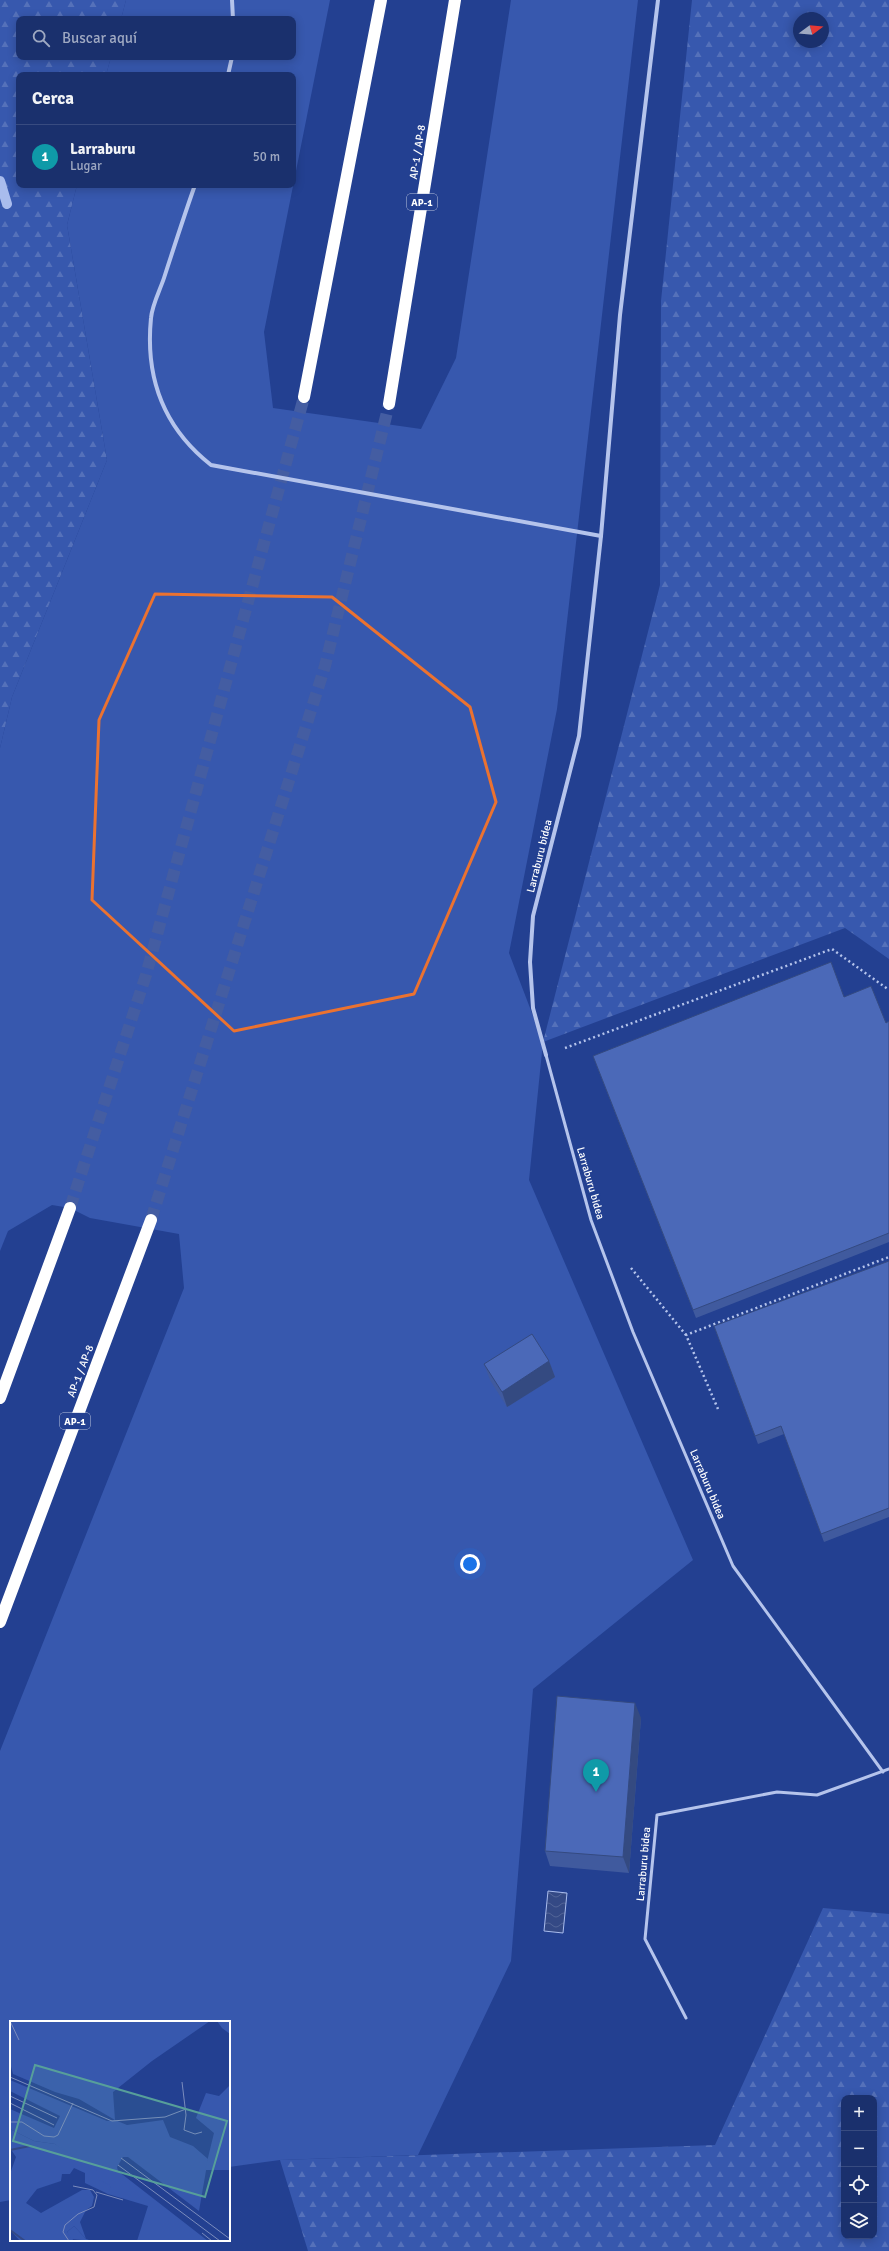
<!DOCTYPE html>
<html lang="es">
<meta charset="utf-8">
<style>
:root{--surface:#1a306d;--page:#233872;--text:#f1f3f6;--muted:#9fa9c2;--line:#384b80;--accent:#f8e977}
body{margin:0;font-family:Signika,sans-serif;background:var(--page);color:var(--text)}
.controls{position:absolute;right:12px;bottom:12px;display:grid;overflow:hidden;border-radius:8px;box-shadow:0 2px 10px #0003}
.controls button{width:36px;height:36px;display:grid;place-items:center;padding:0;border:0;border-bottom:1px solid var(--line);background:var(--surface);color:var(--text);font:20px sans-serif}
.compass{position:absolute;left:793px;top:12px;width:36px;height:36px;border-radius:50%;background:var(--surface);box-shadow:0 2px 10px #0003;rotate:74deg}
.you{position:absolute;left:470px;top:1564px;width:14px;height:14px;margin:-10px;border:3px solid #fff;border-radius:50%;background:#1a73e8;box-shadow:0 0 0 6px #1a73e833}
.badge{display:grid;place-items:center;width:26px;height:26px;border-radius:50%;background:var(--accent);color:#fff;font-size:13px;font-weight:700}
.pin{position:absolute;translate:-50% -33px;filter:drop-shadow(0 1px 2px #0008)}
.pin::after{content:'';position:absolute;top:21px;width:14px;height:12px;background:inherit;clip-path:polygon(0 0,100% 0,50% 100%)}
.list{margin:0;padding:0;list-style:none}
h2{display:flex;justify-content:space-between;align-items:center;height:52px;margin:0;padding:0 16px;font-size:17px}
h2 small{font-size:13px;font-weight:400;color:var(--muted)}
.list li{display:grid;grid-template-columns:26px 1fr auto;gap:12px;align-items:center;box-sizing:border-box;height:64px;padding:0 16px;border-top:1px solid var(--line)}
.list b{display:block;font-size:15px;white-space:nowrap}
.list p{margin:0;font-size:13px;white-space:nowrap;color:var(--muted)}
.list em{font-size:13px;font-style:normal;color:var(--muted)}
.icon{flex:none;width:22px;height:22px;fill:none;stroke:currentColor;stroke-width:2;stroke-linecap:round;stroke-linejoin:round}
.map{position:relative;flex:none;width:889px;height:2251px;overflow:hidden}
.search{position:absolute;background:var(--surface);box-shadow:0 2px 10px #0003;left:16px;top:16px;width:280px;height:44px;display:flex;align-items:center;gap:10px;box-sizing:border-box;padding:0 14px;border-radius:8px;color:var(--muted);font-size:15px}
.panel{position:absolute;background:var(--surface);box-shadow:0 2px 10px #0003;left:16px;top:72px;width:280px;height:116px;border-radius:8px}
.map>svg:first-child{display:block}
.grass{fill:#3758ae}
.forest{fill:url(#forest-firs);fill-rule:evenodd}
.water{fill:url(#water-waves);stroke:#a9bced}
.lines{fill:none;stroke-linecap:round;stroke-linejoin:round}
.stream{stroke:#a9bced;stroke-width:10}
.motorway-tunnel{stroke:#445da2;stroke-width:12;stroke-dasharray:12 6;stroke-linecap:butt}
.path{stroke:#b5c4ec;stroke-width:2.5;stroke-dasharray:2 3;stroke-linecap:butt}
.service{stroke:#b5c4ec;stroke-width:3}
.minor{stroke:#b5c4ec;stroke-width:4}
.motorway{stroke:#fff;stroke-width:12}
.wall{fill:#405a9e}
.shaded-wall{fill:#344a81}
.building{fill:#4b69b8;stroke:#344a81}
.marked{fill:none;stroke:#eb7230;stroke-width:3;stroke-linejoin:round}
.labels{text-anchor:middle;stroke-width:3;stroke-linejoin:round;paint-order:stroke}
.shield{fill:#234091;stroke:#bdc6de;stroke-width:1}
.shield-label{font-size:10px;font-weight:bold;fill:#fff}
.street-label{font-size:11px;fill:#fff;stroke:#234091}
.inset-river{fill:none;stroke:#344985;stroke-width:2}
.inset-road{fill:none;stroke:#7b8cbd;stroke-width:1}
.view{fill:#579f9a;fill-opacity:0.15;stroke:#579f9a;stroke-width:2}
.inset-edge{fill:none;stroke:#fff;stroke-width:2}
</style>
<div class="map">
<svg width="889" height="2251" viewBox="0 0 889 2251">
<defs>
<pattern id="forest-firs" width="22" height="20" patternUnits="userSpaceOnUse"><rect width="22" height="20" fill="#3758ae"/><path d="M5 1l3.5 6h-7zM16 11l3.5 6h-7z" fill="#5571ba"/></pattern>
<pattern id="water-waves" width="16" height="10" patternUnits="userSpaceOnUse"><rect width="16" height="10" fill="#344985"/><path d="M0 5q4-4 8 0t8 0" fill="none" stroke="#526497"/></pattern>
</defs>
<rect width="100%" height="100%" fill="#234091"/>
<polygon class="grass" points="126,0 330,0 264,332 273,408 421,429 456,358 511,0 638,0 557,709 509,953 543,1042 529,1180 693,1560 533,1689 511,1961 418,2155 280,2160 229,2167 229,2022 11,2022 11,2200 0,2202 0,1751 184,1288 179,1234 90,1218 70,1208 52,1205 8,1231 0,1251 0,748 12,697 107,460 67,225 77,185 293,185 293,75 106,75 111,57 293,57 293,19 121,19"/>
<g class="forest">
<polygon points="0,0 126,0 121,19 19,19 19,57 111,57 106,75 19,75 19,185 77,185 67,225 107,460 12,697 0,748"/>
<path d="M692,0H889V959L845,928L543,1042L660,585L661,301ZM799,18H823V42H799Z"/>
<path d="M823,1908L889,1914V2251H308L280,2160L715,2145ZM844,2098H874V2236H844Z"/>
</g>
<polygon class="water" points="548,1891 567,1893 563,1933 544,1931"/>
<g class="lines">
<polyline class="stream" points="0,181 7,204"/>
<g class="motorway-tunnel">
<polyline points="70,1208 146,975 304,397"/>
<polyline points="151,1220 325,666 389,404"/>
</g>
<g class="path">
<polyline points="565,1048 832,949 889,990"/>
<polyline points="631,1268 686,1335"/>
<polyline points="718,1409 686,1335 889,1257"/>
</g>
<g class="service">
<polyline points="546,1055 591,1220 633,1332 733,1566 883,1772"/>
<polyline points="686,2018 645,1939 657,1815 777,1792 817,1795 889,1769"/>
</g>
<g class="minor">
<polyline points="232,0 233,19"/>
<polyline points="228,75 232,57"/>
<path d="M195,185C184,216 174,247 164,278C160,290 152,305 151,318C145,378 164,428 211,465L601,536"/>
<polyline points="546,1055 533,1008 530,962 533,916 579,736 601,536 620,315 658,0"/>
</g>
<g class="motorway">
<polyline points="304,397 381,0"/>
<polyline points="389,404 455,0"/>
<polyline points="0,1398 70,1208"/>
<polyline points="0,1622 151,1220"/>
</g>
</g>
<g class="wall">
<polygon points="844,997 886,1023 889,1021 889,1242 696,1318 596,1064"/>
<polygon points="889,1261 889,1517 824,1542 784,1434 758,1444 714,1326"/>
<polygon points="549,1361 555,1377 507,1407 490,1380 484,1364"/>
<polygon points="641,1718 629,1873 550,1866 545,1851"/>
</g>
<g class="shaded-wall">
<polygon points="549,1361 555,1377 507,1407 502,1392"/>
<polygon points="635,1703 641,1718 629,1873 623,1857"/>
</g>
<g class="building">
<polygon points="831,962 844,997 871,986 886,1023 889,1021 889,1233 693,1310 593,1056"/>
<polygon points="889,1261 889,1508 821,1534 781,1426 755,1436 714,1326"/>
<polygon points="532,1334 549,1361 502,1392 484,1364"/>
<polygon points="557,1696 635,1703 623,1857 545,1851"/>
</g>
<path class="marked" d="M155,594L332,597L470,707L496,802L414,994L234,1031L92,900L99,720Z"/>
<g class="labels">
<g class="shield">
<rect x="407" y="194" width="30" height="16" rx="3"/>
<rect x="60" y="1413" width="30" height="16" rx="3"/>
</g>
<g class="shield-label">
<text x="422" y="206">AP-1</text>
<text x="75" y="1425">AP-1</text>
</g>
<g class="street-label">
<text transform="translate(417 152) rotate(-81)" y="4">AP-1 / AP-8</text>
<text transform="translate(539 856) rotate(-76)" y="4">Larraburu bidea</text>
<text transform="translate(591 1183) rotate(74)" y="4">Larraburu bidea</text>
<text transform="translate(80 1371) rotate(-69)" y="4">AP-1 / AP-8</text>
<text transform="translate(708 1484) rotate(67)" y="4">Larraburu bidea</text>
<text transform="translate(643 1864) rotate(-85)" y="4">Larraburu bidea</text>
</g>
</g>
<g transform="translate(10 2021)">
<rect width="220" height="220" fill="#234091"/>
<path d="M0,59L97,100L105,99L117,104L153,99L160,116L183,125L198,138L189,190L118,136H113L107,146L108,150L198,220H127L138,185L98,173L87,158L45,123L24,120L0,108V88L44,107L50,95L0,70ZM64,205L76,218L82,220L61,218L57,211Z" fill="#3758ae"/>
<path d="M0,0H200L142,40L103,71L105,99L69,78L45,71L3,53L0,42ZM207,0H220V13L212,7ZM220,64V149H195L204,112L186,97L196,72L209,75ZM0,108L24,120L45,123L88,151V158L101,165L98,173L75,162V152L64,147L60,153H52L51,160L27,168L16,182L31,192L72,169H80L84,176L82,185L76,189L70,201L76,218L64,205L57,211L64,220H10L0,209V153L6,136L0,127Z" fill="#3758ae"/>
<path class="inset-river" d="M0,129L20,125M0,209L15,220"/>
<path class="inset-road" d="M0,0L9,19M0,56L102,100L155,96L176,88M172,61L176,94L174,109L185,113L192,111M0,75L47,97M0,82L44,104M0,101H12L34,115L44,116L48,114L63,82M111,137L220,218M108,144L210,220M86,171L113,179M192,212L202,220M59,220L53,211L55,204L68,193L84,186L87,174L83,169L63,165"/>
<path class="view" d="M25,44L217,100L195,176L3,120Z"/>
<rect width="220" height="220" class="inset-edge"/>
</g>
</svg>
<div class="controls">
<button>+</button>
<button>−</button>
<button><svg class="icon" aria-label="locate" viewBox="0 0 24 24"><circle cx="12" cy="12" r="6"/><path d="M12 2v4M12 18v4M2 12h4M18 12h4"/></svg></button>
<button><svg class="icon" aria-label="layers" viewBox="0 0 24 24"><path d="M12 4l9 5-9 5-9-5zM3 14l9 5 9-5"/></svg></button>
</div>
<svg class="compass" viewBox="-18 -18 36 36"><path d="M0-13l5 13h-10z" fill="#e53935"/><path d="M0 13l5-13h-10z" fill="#9fa9c2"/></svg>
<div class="you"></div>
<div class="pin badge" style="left:596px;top:1792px;background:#0f9aa8">1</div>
<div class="search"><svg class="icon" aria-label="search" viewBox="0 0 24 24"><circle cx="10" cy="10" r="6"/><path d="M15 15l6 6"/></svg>Buscar aquí</div>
<section class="panel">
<h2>Cerca<small></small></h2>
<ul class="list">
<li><span class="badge" style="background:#0f9aa8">1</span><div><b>Larraburu</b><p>Lugar</p></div><em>50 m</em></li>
</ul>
</section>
</div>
